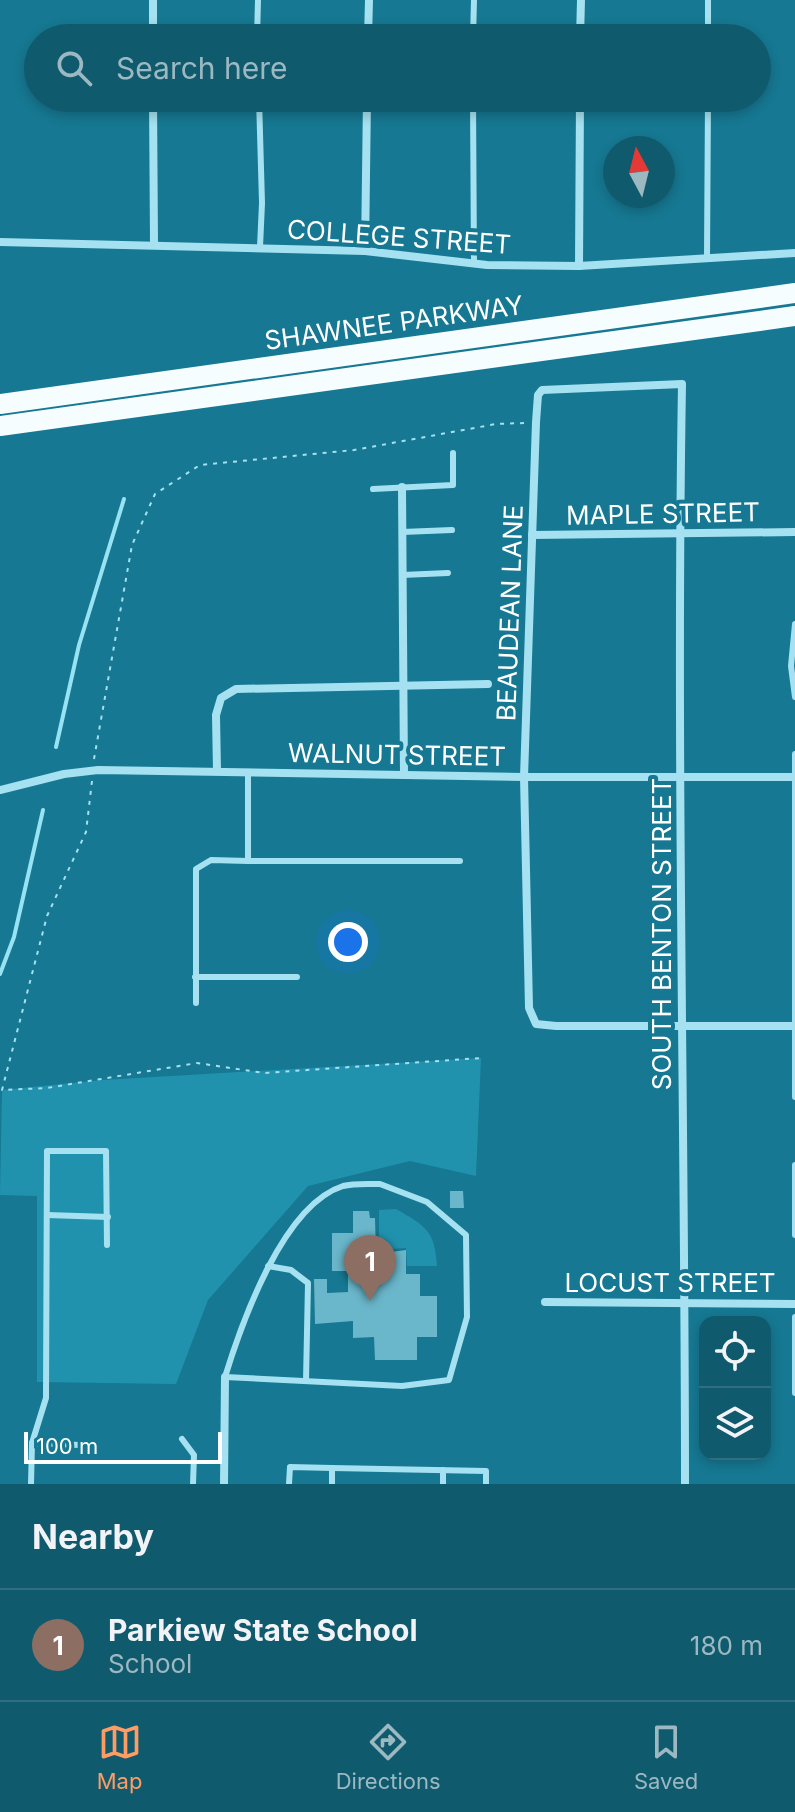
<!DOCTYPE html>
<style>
:root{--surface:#105a6e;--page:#196073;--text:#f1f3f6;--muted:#9cb9c2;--line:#306f81;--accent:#ff9c64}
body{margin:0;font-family:Inter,sans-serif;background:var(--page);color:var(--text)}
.controls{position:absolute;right:24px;bottom:24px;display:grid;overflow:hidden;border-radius:16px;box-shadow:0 4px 12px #0003}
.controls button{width:72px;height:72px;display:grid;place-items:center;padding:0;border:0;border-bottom:2px solid var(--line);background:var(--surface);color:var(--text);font:40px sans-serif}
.compass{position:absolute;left:603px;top:136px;width:72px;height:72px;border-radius:50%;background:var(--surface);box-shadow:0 4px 12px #0003;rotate:353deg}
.scale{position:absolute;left:24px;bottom:20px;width:198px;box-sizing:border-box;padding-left:8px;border:4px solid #fff;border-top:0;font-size:22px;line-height:28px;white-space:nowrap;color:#fff;-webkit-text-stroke:6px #167892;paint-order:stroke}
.you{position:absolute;left:348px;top:942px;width:28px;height:28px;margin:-20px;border:6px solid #fff;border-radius:50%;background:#1a73e8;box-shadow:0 0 0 12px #1a73e833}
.badge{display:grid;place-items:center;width:52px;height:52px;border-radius:50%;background:var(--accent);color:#fff;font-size:26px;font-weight:700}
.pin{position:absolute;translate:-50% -66px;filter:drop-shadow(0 2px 4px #0008)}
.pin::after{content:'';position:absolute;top:42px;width:28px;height:24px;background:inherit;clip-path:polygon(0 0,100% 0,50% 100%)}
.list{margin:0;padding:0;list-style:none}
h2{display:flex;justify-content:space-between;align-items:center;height:104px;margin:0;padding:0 32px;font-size:34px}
h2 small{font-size:26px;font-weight:400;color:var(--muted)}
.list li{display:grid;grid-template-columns:52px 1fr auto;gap:24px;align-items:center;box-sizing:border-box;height:112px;padding:0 32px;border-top:2px solid var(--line)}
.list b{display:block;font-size:30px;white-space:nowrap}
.list p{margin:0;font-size:26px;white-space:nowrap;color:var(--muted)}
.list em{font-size:26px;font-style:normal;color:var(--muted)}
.icon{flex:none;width:44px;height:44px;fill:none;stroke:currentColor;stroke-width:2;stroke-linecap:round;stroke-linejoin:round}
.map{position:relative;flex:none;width:795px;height:1484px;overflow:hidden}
.search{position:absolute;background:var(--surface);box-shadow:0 4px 12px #0003;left:24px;right:24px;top:24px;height:88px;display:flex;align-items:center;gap:20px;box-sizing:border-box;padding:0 28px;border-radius:44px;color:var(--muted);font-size:30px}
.sheet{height:216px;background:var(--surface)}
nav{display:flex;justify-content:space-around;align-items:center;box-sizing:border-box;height:112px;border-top:2px solid var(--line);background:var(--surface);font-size:22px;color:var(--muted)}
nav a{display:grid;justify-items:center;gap:4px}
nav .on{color:var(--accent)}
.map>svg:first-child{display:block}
.green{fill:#2192ae}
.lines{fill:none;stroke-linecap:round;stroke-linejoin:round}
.stream{stroke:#97e2f3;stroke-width:4}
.building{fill:#6ab6ca}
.path{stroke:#a5e1f0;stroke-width:2;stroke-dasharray:4 6;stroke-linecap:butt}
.service{stroke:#a5e1f0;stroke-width:6}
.minor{stroke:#a5e1f0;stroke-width:8}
.trunk{stroke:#f6fdff;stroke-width:20}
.labels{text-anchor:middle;stroke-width:8;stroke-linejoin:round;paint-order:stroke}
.street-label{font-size:26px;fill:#fff;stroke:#167892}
</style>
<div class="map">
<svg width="795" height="1484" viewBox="0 0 795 1484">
<rect width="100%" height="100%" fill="#167892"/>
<g class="green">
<polygon points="481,1058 476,1176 410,1161 308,1186 208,1300 176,1384 37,1382 37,1196 0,1195 2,1090 103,1080"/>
<path d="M396,1209C426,1226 435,1231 437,1266H407L406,1248L379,1250V1210Z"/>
</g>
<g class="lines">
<g class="stream">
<polyline points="56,747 79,645 124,499"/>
<polyline points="0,974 14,937 43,810"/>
</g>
</g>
<g class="building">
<polygon points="450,1191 463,1191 464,1208 450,1208"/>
<polygon points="353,1211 369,1211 370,1218 375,1218 376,1254 406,1250 406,1274 420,1274 420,1296 437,1296 437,1337 417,1337 417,1360 375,1360 374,1337 353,1338 353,1321 315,1324 314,1279 327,1279 327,1293 348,1292 348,1271 332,1271 332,1233 353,1233"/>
</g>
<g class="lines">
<g class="path">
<polyline points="94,759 132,545 155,494 200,465 354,450 496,424 524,423"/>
<polyline points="92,781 86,832 47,916 2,1090 47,1088 197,1063 264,1073 481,1058"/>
</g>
<g class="service">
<polyline points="257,38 258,0"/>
<polyline points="473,38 474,0"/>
<polyline points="708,38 708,0"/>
<polyline points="259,98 262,203 260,247"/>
<polyline points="473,98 474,264"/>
<polyline points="707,258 708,98"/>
<polyline points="373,489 453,485 453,453"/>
<polyline points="402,532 452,530"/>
<polyline points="402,575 448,573"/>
<polyline points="795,624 791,666 795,697"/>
<polyline points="795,754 795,1097"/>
<polyline points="248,772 248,861 460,861"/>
<polyline points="195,977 297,977"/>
<polyline points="196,1003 196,869 211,860 248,861"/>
<polyline points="795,1165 795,1235"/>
<path d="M380,1184L427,1202L466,1235L467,1317L449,1380L402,1386L225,1377C242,1322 283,1205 343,1186C354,1183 369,1184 380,1184Z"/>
<polyline points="47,1215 108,1217"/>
<polyline points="268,1266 291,1270 308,1283 306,1381"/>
<polyline points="795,1317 795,1393"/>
<polyline points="182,1439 194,1455 193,1484"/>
<polyline points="32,1443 80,1445"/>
<polyline points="332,1468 486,1471 486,1484"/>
<polyline points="31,1484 32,1443 46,1398 47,1151 106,1151 107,1245"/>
<polyline points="289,1484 290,1467 332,1468 332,1484"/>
<polyline points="443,1484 443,1470"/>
</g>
<g class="minor">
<polyline points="153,0 153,38"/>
<polyline points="368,38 369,0"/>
<polyline points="580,38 581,0"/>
<polyline points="153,98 154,243"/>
<polyline points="0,242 365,251 487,265 579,266 795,253"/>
<polyline points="365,251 367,98"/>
<polyline points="579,266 580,98"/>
<polyline points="402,487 404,775"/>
<polyline points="532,535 795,532"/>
<polyline points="217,771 216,715 221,698 236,689 488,684"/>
<polyline points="0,790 64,774 98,770 524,777 795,777"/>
<polyline points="545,1302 795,1304"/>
<polyline points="224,1484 225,1377"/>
<path d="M685,1484C685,1117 676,750 682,384L542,390L538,395L536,422L524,777L529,1008L536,1024L556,1026H795"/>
</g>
<g class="trunk">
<polyline points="0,404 795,293"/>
<polyline points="0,426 795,316"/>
</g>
</g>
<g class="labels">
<g class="street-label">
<text transform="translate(399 237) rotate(4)" y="9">COLLEGE STREET</text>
<text transform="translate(394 323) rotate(-8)" y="9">SHAWNEE PARKWAY</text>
<text transform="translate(663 514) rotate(-1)" y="9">MAPLE STREET</text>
<text transform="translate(510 613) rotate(-88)" y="9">BEAUDEAN LANE</text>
<text transform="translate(397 755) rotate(1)" y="9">WALNUT STREET</text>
<text transform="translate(662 934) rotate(-90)" y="9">SOUTH BENTON STREET</text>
<text x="670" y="1292">LOCUST STREET</text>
</g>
</g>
</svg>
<div class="controls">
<button><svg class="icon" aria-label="locate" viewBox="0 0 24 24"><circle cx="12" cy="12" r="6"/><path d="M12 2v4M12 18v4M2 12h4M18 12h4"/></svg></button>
<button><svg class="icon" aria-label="layers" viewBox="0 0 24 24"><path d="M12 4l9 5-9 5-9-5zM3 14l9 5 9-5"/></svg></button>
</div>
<svg class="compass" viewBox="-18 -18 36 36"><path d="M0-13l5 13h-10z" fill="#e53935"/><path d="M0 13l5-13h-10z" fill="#9cb9c2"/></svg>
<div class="scale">100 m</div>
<div class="you"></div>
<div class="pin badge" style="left:370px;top:1301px;background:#8d6e63">1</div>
<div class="search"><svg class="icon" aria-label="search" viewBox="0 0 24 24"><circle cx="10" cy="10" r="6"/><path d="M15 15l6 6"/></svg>Search here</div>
</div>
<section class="sheet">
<h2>Nearby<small></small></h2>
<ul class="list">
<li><span class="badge" style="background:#8d6e63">1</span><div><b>Parkiew State School</b><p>School</p></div><em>180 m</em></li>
</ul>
</section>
<nav>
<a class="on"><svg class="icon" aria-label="map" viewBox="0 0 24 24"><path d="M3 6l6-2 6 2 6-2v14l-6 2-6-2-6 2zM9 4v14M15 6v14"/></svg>Map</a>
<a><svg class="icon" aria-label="directions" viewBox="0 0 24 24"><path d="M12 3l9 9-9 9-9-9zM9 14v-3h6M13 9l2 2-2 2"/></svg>Directions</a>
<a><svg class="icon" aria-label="saved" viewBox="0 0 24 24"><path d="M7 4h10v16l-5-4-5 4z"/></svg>Saved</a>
</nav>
